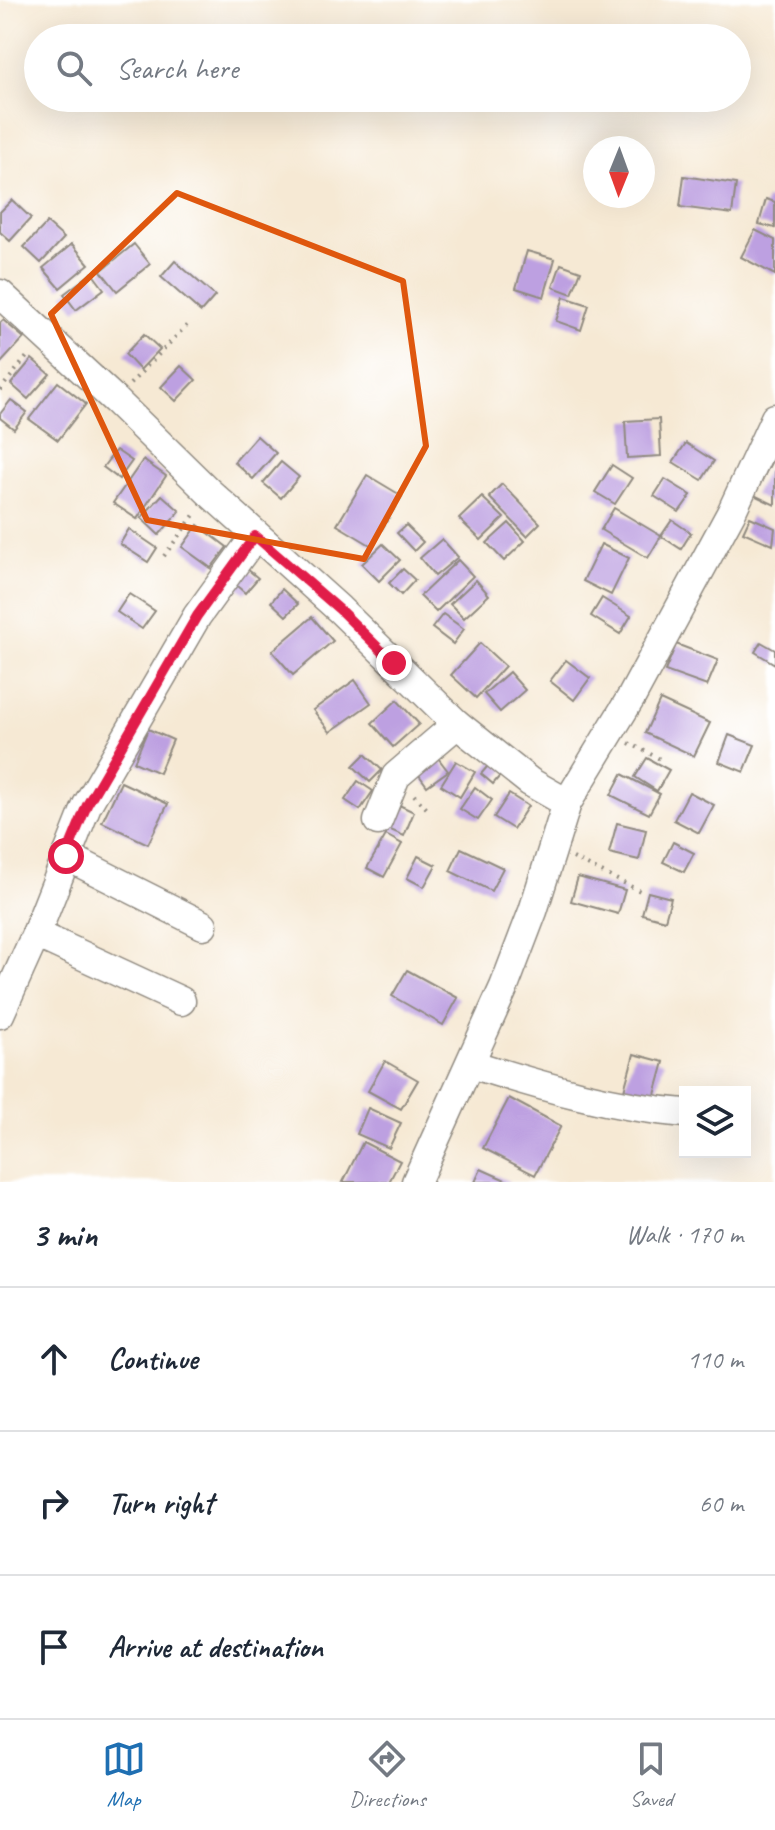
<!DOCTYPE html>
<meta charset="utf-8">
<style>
:root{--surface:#fff;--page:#f6f6f7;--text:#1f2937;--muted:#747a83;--line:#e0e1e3;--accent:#1f6fb2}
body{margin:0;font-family:Caveat,sans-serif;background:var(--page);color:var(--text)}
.controls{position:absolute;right:24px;bottom:24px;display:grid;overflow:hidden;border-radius:0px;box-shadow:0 8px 32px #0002}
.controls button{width:72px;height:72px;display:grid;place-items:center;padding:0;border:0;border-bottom:2px solid var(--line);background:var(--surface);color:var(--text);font:40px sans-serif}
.compass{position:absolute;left:583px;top:136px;width:72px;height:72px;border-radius:50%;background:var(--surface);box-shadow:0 8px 32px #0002;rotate:181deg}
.stop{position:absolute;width:24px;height:24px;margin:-18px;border:6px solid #e11d48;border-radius:50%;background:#fff}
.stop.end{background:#e11d48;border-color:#fff;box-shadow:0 2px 8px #0008}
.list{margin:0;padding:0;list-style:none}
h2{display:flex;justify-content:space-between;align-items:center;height:104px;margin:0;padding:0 32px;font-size:34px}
h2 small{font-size:26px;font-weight:400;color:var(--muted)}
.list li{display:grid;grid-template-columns:52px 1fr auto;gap:24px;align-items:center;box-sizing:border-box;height:144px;padding:0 32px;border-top:2px solid var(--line)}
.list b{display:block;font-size:30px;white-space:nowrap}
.list em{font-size:26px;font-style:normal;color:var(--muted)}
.icon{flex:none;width:44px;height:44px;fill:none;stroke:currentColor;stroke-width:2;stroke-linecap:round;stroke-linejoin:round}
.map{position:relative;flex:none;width:775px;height:1182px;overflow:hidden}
.search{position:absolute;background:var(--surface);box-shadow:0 8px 32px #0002;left:24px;right:24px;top:24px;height:88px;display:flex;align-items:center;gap:20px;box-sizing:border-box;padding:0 28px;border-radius:44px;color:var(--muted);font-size:30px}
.sheet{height:536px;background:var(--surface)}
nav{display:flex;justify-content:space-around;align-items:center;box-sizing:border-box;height:112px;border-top:2px solid var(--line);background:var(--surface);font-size:22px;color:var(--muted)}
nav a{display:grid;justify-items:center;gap:4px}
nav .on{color:var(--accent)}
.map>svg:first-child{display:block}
.building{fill:#bda0e1}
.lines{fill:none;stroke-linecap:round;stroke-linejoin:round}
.minor-casing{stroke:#908a80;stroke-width:31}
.path{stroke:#908a80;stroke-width:4;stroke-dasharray:2 6;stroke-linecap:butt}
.minor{stroke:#fff;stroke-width:28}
.route{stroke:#e11d48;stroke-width:10}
.marked{fill:none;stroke:#df570e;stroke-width:6;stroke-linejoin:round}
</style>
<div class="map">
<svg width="775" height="1182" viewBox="0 0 775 1182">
<rect width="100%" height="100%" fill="#fff"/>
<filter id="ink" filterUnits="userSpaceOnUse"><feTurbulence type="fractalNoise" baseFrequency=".0125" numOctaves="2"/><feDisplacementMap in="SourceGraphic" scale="16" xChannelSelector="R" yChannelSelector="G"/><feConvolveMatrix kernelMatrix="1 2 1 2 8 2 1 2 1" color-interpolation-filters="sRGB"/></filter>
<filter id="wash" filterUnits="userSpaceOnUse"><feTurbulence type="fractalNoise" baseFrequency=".006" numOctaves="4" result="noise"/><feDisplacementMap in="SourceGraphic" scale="32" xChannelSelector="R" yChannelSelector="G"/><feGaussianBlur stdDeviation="1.8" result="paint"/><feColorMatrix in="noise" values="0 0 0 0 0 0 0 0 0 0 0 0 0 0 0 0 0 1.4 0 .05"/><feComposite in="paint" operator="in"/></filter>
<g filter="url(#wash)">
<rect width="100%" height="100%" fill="#f6e9d4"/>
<g id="blocks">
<g class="building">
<polygon points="684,176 736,184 732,214 680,207"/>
<polygon points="766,199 775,202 775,228 759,224"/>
<polygon points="12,200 31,218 10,241 0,232 0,212"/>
<polygon points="47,223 64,238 41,263 24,247"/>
<polygon points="755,230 775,240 775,275 741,257"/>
<polygon points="72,244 89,264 60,288 43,268"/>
<polygon points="134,244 150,264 117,291 101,271"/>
<polygon points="527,251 555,259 544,297 516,288"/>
<polygon points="175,261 215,296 201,312 161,277"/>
<polygon points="561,264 581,271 572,294 553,287"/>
<polygon points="92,273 104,289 76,310 64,294"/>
<polygon points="564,297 589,305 581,330 556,321"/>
<polygon points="3,320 24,338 0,364 0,323"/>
<polygon points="144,334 160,349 140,370 125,354"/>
<polygon points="32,359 50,374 28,399 11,384"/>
<polygon points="181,366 196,380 176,401 161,387"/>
<polygon points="58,382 86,404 58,440 29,419"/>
<polygon points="11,400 27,412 14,429 0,418 0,414"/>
<polygon points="659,419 661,456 627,458 625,421"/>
<polygon points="257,436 276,453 253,479 234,462"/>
<polygon points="686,443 714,461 702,480 673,462"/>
<polygon points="116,450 132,461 119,479 103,467"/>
<polygon points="775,455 775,505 754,495"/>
<polygon points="143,460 166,476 137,519 113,503"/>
<polygon points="281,462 299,477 281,498 263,483"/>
<polygon points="612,465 632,478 615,504 595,492"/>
<polygon points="367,475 402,496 372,546 337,525"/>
<polygon points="665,479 691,495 679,512 654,496"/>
<polygon points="502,484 540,523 527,536 489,497"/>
<polygon points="162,495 180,511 159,535 141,518"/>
<polygon points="482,497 504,518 481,540 459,519"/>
<polygon points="614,508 661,536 648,558 601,530"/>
<polygon points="750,517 775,528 773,545 743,532"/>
<polygon points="672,520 691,533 681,549 661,536"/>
<polygon points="509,523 525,541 504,561 487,543"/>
<polygon points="198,525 227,547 211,568 182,547"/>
<polygon points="406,525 423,542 414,551 397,533"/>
<polygon points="129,529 157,548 148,562 120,544"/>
<polygon points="442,539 458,557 435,576 420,558"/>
<polygon points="383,544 400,560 379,581 362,564"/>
<polygon points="601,544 629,558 611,595 583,581"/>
<polygon points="458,560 473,576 436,612 420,596"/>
<polygon points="240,563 258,578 245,593 228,578"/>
<polygon points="403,569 415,580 401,595 389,583"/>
<polygon points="476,580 489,595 464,618 450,604"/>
<polygon points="282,589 298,604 286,616 271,602"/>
<polygon points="129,594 155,611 142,629 117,612"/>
<polygon points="602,598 631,616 620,634 591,616"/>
<polygon points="443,614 464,629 453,644 432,628"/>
<polygon points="312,617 333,641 293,675 272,651"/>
<polygon points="761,642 775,650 775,664 755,652"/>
<polygon points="480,643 505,666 476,698 451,675"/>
<polygon points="676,644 718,660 707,686 665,671"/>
<polygon points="566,660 590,678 574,700 550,681"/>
<polygon points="509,672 525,690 500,712 484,694"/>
<polygon points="355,680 371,703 330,732 313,710"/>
<polygon points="397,700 419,724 393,747 372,723"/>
<polygon points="660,700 710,723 694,756 645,733"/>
<polygon points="148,729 173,740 159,773 134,762"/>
<polygon points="729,735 755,745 744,772 719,762"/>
<polygon points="365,754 382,770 370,782 353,766"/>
<polygon points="435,754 448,771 427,786 414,768"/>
<polygon points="647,758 669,770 657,791 635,777"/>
<polygon points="493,760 505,770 493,784 481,774"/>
<polygon points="456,761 475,772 460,797 441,785"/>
<polygon points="622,774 660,794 649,814 611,795"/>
<polygon points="358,781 373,791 360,810 345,800"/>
<polygon points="121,782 168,804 148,844 102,822"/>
<polygon points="475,787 492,800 478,820 460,809"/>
<polygon points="689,792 714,805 699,833 674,820"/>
<polygon points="509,794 528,806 513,829 494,817"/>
<polygon points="397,804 414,812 404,836 386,828"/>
<polygon points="617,823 646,830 639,860 609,853"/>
<polygon points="386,835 402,844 384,877 367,868"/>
<polygon points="673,842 694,853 684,872 663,862"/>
<polygon points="461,848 503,868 491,891 450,871"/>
<polygon points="418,856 436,865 424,887 407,878"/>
<polygon points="578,877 625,890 618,914 571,901"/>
<polygon points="648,892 671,898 665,920 642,914"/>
<polygon points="407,970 458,998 443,1025 392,996"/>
<polygon points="634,1054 664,1062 653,1102 623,1094"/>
<polygon points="385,1061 418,1080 401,1109 368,1091"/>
<polygon points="509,1098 561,1126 535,1175 483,1148"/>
<polygon points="368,1108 401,1123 389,1148 357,1134"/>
<polygon points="363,1142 400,1161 389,1182 343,1182"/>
<polygon points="481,1169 510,1182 475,1182"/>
</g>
</g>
</g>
<g filter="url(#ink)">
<use href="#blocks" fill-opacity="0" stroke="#908a80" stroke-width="2"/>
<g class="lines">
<g class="minor-casing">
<g id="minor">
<polyline points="0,294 115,400 210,493 339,609 457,724 530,782 567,803"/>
<polyline points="378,821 396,776 457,724"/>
<polyline points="66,856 203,925"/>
<polyline points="36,934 181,1001"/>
<polyline points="0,1014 36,934 87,805 197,616 255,536"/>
<path d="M471,1064C540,1086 612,1107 685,1113"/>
<polyline points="416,1182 504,987 533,911 567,803 632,696 731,513 775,418"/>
</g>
</g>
<g class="path">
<polyline points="130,384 188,324"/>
<polyline points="0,390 30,353"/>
<polyline points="164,556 197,511"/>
<polyline points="629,743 660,759"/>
<polyline points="414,795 430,812"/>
<polyline points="573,858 640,891"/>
</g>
<use href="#minor" class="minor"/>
</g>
</g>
<g class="lines" filter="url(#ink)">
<polyline class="route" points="66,856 87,805 197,616 255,536 339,609 394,663"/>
</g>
<path class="marked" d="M177,193L403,281L426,446L364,559L147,520L51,314Z"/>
</svg>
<div class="controls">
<button><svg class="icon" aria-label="layers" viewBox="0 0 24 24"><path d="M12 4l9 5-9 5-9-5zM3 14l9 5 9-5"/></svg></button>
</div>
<svg class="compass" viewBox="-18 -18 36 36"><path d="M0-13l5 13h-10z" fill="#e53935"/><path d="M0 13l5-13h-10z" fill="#747a83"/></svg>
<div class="stop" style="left:66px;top:856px"></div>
<div class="stop end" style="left:394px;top:663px"></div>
<div class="search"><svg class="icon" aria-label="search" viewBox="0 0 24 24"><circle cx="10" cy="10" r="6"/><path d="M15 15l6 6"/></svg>Search here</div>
</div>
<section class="sheet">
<h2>3 min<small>Walk · 170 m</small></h2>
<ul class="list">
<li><svg class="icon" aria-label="ahead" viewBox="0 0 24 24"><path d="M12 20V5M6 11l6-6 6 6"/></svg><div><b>Continue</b></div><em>110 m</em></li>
<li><svg class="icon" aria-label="right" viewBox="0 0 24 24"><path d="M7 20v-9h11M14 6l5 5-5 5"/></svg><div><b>Turn right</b></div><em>60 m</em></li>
<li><svg class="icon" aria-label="arrive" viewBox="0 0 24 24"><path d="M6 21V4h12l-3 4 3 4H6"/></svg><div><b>Arrive at destination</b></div></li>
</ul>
</section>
<nav>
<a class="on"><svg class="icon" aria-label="map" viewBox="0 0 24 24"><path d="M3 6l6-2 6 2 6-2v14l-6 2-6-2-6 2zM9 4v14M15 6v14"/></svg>Map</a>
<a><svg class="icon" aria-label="directions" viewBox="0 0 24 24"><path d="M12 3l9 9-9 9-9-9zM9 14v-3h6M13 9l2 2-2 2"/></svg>Directions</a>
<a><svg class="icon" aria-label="saved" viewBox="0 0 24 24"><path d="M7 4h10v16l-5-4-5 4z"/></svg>Saved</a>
</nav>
